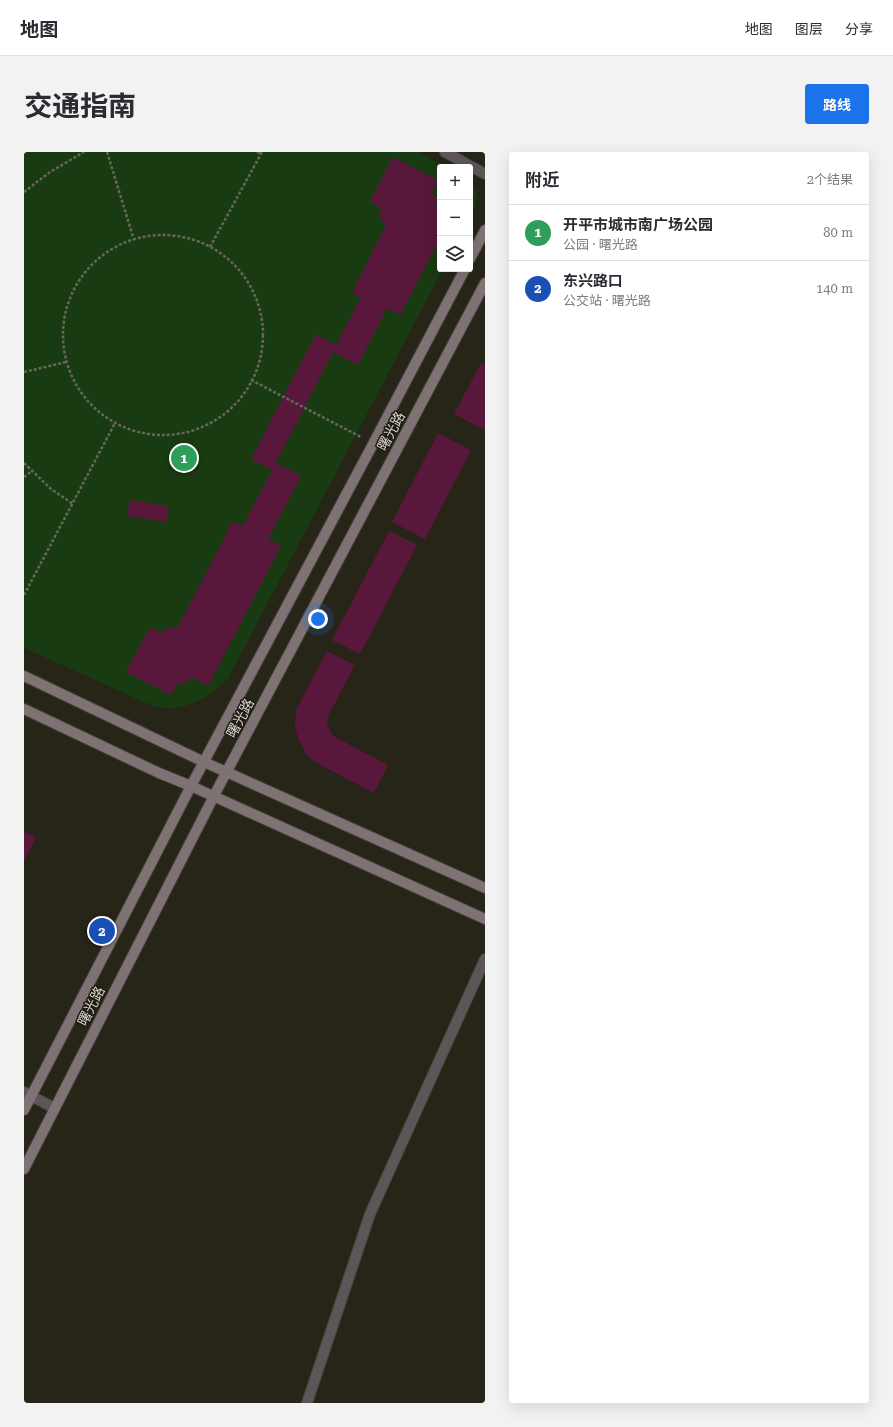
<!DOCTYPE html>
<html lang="zh">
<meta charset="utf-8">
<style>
:root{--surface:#fff;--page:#f2f2f3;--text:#2b2b33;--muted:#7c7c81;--line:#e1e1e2;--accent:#1a73e8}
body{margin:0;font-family:"Roboto Serif","Noto Sans SC",serif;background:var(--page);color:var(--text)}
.controls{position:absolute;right:12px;top:12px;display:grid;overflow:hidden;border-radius:4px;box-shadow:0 4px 16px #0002}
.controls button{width:36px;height:36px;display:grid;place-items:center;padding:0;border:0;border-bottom:1px solid var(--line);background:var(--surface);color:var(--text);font:20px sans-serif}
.you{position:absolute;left:294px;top:467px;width:14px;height:14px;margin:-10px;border:3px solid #fff;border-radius:50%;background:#1a73e8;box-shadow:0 0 0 6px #1a73e833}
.badge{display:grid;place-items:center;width:26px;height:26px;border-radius:50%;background:var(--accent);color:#fff;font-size:13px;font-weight:700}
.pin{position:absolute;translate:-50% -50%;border:2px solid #fff;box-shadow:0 1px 4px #0006}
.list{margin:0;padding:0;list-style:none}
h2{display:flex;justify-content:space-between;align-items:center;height:52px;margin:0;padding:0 16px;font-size:17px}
h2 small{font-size:13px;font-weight:400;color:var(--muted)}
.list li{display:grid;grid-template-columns:26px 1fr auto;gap:12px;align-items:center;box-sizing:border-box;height:56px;padding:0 16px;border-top:1px solid var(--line)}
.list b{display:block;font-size:15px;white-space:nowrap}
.list p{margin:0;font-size:13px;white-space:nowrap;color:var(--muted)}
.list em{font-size:13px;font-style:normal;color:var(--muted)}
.icon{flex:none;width:22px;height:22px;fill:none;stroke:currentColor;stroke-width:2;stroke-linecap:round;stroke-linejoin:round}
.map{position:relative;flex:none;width:461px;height:1251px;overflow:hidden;border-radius:4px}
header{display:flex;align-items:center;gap:24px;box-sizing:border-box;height:56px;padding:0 20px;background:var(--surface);border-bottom:1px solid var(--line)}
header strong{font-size:19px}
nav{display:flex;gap:22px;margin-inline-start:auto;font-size:14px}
.intro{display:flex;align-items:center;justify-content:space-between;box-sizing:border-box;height:96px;padding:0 24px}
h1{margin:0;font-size:28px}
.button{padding:10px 18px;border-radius:4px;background:var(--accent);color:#fff;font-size:14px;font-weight:700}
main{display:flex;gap:24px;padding:0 24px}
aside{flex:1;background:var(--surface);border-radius:4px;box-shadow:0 4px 16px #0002}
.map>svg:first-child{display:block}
.green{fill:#183b11}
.building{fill:#5a173c}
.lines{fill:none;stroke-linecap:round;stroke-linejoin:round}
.street-casing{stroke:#434034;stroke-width:12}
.secondary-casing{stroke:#434034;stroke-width:12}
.path{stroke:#69665c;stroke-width:2.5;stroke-dasharray:3 2;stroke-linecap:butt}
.street{stroke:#5d5658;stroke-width:10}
.secondary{stroke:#7e7275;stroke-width:10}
.labels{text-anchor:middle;stroke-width:3;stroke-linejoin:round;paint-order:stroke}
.street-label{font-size:14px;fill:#d4d2ca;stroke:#1d1b0f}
</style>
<header>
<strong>地图</strong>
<nav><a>地图</a><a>图层</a><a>分享</a></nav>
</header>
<div class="intro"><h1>交通指南</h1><a class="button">路线</a></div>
<main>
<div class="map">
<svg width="461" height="1251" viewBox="0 0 461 1251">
<rect width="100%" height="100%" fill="#272418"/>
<g class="green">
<path d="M0,0H395L422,15H416V117H419L205,525C190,543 165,558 140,556C134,555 128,553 122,551L0,496Z"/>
<path d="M446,28C458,40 453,51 446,65Z"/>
</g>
<g class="building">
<polygon points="369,5 414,28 408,40 413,47 412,56 416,58 416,87 376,163 363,156 334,213 309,200 252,311 277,324 244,387 257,394 184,534 168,525 161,531 154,531 147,543 102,520 126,475 136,481 145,475 154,475 209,369 219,374 248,318 227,307 292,182 312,193 337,145 328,141 362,73 356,66 357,56 346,50"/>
<polygon points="457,211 461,213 461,278 430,262"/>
<polygon points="414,281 447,298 401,387 368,370"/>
<polygon points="106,348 145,354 142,370 103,364"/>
<polygon points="365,379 393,393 336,502 308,488"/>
<polygon points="303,499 331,513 303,566 304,575 309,584 364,613 350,641 289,609 284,604 274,587 271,573 272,558"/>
<polygon points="0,679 12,686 0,709"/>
</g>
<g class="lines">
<g class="street-casing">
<g id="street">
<polyline points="421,0 461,22"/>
<polyline points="0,940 30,956"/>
<polyline points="283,1251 346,1062 461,807"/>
</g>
</g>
<g class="secondary-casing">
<g id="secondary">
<polyline points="446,107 461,78"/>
<polyline points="0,524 180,610 461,736"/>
<polyline points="0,557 135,621 167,634 461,767"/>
<polyline points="0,958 167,634 349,292 441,117"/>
<polyline points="0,1017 193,638 461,131"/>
</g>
</g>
<g class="path">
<polyline points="83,0 110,88"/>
<polyline points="233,0 237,2"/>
<polyline points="0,40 26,20 60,0"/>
<circle cx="139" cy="183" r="100"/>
<polyline points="186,95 238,0"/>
<polyline points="0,220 42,210"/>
<polyline points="227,228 337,285"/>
<polyline points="0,311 27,337 49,352"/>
<polyline points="0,325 8,319"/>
<polyline points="0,443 91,271"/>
</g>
<use href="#street" class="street"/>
<use href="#secondary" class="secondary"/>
</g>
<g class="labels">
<g class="street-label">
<text transform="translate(367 279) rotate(-62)" y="5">曙光路</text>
<text transform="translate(216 566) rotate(-62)" y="5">曙光路</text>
<text transform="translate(67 854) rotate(-63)" y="5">曙光路</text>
</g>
</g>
</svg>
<div class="controls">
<button>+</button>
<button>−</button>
<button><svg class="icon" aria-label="layers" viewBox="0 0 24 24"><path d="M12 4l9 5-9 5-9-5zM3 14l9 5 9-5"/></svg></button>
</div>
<div class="you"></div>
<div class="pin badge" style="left:160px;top:306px;background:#2e9e5b">1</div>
<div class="pin badge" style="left:78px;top:779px;background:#1a4fb4">2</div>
</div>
<aside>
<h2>附近<small>2个结果</small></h2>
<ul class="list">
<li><span class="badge" style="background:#2e9e5b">1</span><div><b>开平市城市南广场公园</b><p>公园 · 曙光路</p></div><em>80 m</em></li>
<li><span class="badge" style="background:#1a4fb4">2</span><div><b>东兴路口</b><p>公交站 · 曙光路</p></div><em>140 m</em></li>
</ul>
</aside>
</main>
